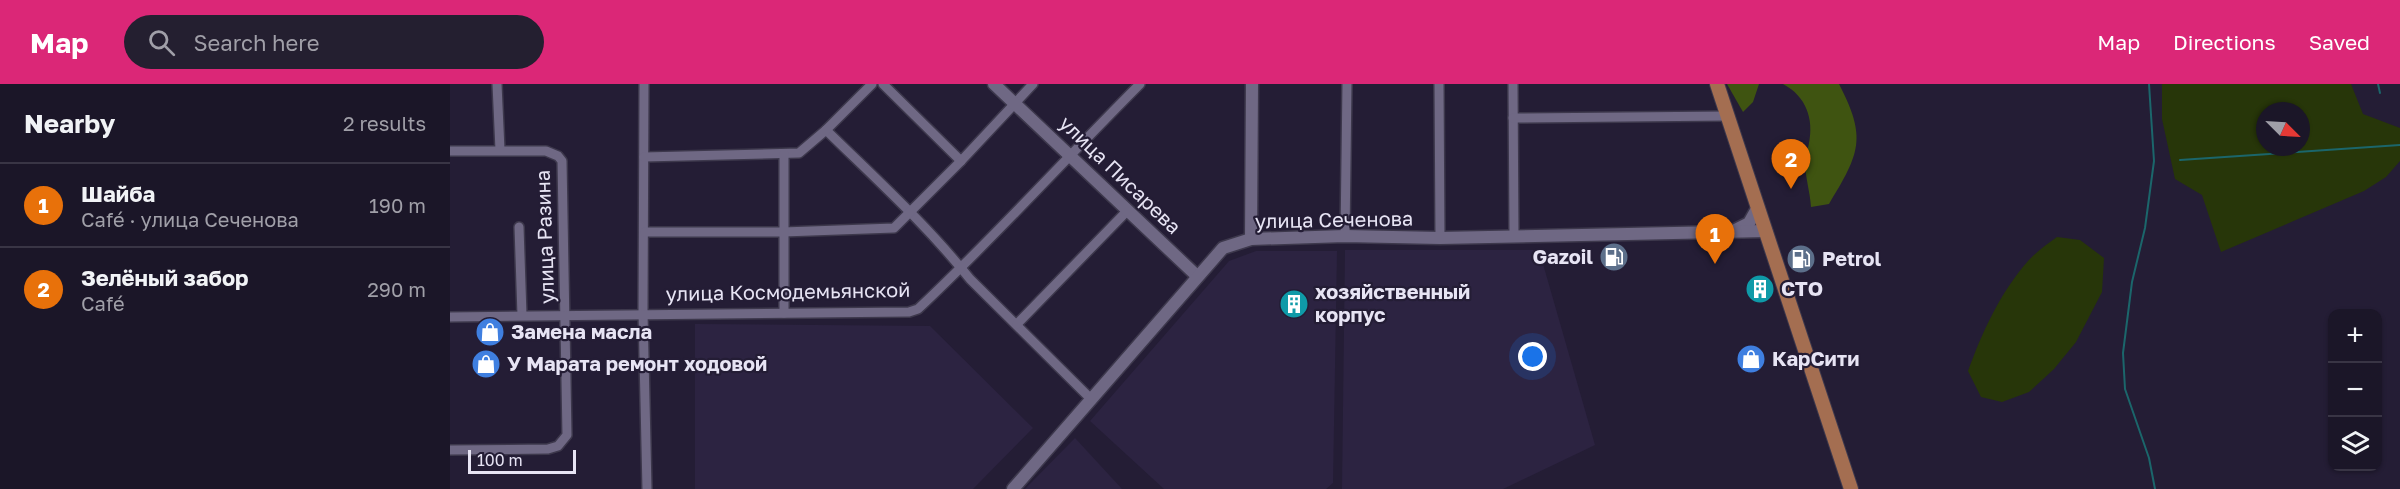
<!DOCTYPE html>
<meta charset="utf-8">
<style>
:root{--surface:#1b1628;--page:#241f30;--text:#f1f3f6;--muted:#a09fa8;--line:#393545;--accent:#db2777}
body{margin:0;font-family:"Golos Text",sans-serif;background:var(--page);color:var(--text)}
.controls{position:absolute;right:18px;bottom:18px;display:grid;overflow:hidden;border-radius:12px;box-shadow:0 2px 4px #0004}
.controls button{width:54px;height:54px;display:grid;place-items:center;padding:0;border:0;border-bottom:2px solid var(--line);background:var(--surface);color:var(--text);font:30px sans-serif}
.compass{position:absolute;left:1806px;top:18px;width:54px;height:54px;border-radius:50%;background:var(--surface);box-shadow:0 2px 4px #0004;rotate:114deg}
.scale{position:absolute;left:18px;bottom:15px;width:108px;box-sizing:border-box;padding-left:6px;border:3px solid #e7e4f4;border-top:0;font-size:16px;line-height:21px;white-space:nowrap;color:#e7e4f4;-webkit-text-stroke:4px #241d35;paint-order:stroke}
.you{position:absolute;left:1083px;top:273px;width:21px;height:21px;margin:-15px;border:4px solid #fff;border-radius:50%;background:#1a73e8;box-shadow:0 0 0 9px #1a73e833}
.badge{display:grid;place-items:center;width:39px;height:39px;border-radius:50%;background:var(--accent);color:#fff;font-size:20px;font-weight:700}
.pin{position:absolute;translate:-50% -50px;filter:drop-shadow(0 2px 3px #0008)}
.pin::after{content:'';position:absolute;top:32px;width:21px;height:18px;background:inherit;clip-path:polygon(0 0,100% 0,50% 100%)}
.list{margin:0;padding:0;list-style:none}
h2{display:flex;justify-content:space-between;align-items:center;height:78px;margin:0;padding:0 24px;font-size:26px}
h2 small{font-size:20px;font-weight:400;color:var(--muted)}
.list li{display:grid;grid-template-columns:39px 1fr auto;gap:18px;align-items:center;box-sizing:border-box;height:84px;padding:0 24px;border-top:2px solid var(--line)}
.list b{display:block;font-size:22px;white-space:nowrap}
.list p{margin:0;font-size:20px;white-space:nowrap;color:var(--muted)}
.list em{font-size:20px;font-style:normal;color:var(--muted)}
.icon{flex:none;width:33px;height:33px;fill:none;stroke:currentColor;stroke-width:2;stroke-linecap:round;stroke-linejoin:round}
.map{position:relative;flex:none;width:1950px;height:405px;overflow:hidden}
header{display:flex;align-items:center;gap:36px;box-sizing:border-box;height:84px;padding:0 30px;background:var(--accent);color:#fff}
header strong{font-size:28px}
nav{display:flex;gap:33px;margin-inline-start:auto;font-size:21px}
.search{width:420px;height:54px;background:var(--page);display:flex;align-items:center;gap:15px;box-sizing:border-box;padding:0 21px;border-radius:33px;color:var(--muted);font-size:22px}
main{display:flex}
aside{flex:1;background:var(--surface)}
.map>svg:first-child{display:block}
.built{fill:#2c2341}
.green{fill:#273609;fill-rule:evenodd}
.forest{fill:#3f5411}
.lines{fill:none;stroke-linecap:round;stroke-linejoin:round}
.stream{stroke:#1b666b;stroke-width:2}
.street-casing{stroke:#3d384c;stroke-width:12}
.secondary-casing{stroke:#3d384c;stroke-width:15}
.primary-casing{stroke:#3d384c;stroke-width:16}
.street{stroke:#6f6884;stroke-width:9}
.secondary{stroke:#6f6884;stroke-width:12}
.primary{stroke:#a46e51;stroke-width:14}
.labels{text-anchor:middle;stroke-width:4.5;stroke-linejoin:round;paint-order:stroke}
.street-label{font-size:20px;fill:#e7e4f4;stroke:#241d35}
.poi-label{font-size:20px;font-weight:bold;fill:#e7e4f4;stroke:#241d35;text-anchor:start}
</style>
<header>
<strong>Map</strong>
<div class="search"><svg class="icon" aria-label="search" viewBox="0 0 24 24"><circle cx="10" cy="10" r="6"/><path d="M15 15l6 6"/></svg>Search here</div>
<nav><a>Map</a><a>Directions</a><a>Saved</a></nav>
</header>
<main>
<aside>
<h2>Nearby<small>2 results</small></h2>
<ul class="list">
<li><span class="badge" style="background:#e8710a">1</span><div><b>Шайба</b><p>Café · улица Сеченова</p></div><em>190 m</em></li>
<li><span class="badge" style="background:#e8710a">2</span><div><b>Зелёный забор</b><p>Café</p></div><em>290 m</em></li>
</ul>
</aside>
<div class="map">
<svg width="1950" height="405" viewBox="0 0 1950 405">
<rect width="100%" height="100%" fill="#241d35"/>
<g class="built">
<polygon points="895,166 1089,166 1145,361 1053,405 892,405"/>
<polygon points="806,167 887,167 883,399 876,405 714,405 640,337 779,177"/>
<polygon points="245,240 480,242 583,344 523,405 245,405"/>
<polygon points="625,354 672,405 575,405"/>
</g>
<g class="green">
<path d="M1712,0H1901L1913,30L1950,44V77L1936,93L1914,107L1771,168L1752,111L1725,95L1712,35ZM1815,27H1851V63H1815Z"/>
<path d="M1607,153L1630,156L1654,174L1652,208L1626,258L1604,285L1579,308L1552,318L1531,313L1518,287C1532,248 1550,209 1578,177C1586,168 1597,160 1607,153Z"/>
</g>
<g class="forest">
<polygon points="1277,0 1309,0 1303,18 1293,28"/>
<path d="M1333,0H1389C1417,54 1410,69 1379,120L1361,123C1360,107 1355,93 1355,77C1355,70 1358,66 1359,59C1364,35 1356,12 1333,0Z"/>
</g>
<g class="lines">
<g class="stream">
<polyline points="1699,0 1704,77 1695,144 1682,198 1673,269 1675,305 1699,374 1705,405"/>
<polyline points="1928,0 1930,9"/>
<polyline points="1730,76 1950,61"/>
</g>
<g class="street-casing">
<g id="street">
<polyline points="47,0 50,66"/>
<polyline points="194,0 193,229 197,405"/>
<polyline points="433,0 511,77"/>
<polyline points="989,0 990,154"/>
<polyline points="1063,0 1064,151"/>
<polyline points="1063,34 1278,32"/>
<path d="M376,46C425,94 477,141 520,195L642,316"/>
<polyline points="0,67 96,67 108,72 112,77 117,351 108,362 98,365 0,366"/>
<polyline points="194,73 349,69 376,46 422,0"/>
<polyline points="69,143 72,231"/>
<polyline points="195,148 333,148 444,144 511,77 583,0"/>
<polyline points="895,152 897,0"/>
<polyline points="334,229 334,70"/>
<path d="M0,233L459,228L468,225C545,153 616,74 690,0"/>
<polyline points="567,240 678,126"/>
</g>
</g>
<g class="secondary-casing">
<g id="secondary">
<polyline points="544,0 747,192"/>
<polyline points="1285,146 1299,139 1308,123"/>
<polyline points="801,155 802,0"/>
<polyline points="563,405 773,164 801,155 895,152 990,154 1316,147"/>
</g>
</g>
<g class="primary-casing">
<polyline id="primary" points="1267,0 1401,405"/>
</g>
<use href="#street" class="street"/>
<use href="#secondary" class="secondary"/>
<use href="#primary" class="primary"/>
</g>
<defs>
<g id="fuel-disc" transform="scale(1.5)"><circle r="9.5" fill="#5c6f8a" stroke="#241d35"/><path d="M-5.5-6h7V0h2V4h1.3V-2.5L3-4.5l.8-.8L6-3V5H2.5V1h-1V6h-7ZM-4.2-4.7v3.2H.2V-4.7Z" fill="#fff"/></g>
<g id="building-disc" transform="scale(1.5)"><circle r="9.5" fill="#0f9aa8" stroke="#241d35"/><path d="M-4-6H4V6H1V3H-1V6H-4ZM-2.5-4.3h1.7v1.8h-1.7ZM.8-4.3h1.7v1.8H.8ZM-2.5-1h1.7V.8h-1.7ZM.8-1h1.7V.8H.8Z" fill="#fff"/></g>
<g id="shop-disc" transform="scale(1.5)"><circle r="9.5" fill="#3f7fe0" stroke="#241d35"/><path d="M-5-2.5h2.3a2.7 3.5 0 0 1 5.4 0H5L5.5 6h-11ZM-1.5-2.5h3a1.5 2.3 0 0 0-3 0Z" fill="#fff"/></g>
</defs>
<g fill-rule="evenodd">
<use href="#fuel-disc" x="1164" y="173"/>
<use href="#fuel-disc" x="1351" y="175"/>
<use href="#building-disc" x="1310" y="205"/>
<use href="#building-disc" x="844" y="220"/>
<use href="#shop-disc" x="40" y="248"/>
<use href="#shop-disc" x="1301" y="275"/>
<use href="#shop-disc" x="36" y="280"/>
</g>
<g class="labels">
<g class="street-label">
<text transform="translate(670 91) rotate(44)" y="7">улица Писарева</text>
<text transform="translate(884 136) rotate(-1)" y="7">улица Сеченова</text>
<text transform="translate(95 153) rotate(-92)" y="7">улица Разина</text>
<text transform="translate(338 208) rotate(-1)" y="7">улица Космодемьянской</text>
</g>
<g class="poi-label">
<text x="1143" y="180" text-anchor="end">Gazoil</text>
<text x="1372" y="182">Petrol</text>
<text x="1331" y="212">СТО</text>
<text x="865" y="215">хозяйственный<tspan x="865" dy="23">корпус</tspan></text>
<text x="61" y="255">Замена масла</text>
<text x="1322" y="282">КарСити</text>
<text x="57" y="287">У Марата ремонт ходовой</text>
</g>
</g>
</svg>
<div class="controls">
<button>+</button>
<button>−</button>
<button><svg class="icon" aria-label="layers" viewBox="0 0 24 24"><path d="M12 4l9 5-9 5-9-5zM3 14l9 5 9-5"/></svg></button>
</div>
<svg class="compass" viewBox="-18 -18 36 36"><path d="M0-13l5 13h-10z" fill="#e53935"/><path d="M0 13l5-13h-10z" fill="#a09fa8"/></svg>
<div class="scale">100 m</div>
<div class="you"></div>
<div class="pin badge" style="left:1265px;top:180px;background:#e8710a">1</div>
<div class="pin badge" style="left:1341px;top:105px;background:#e8710a">2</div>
</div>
</main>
